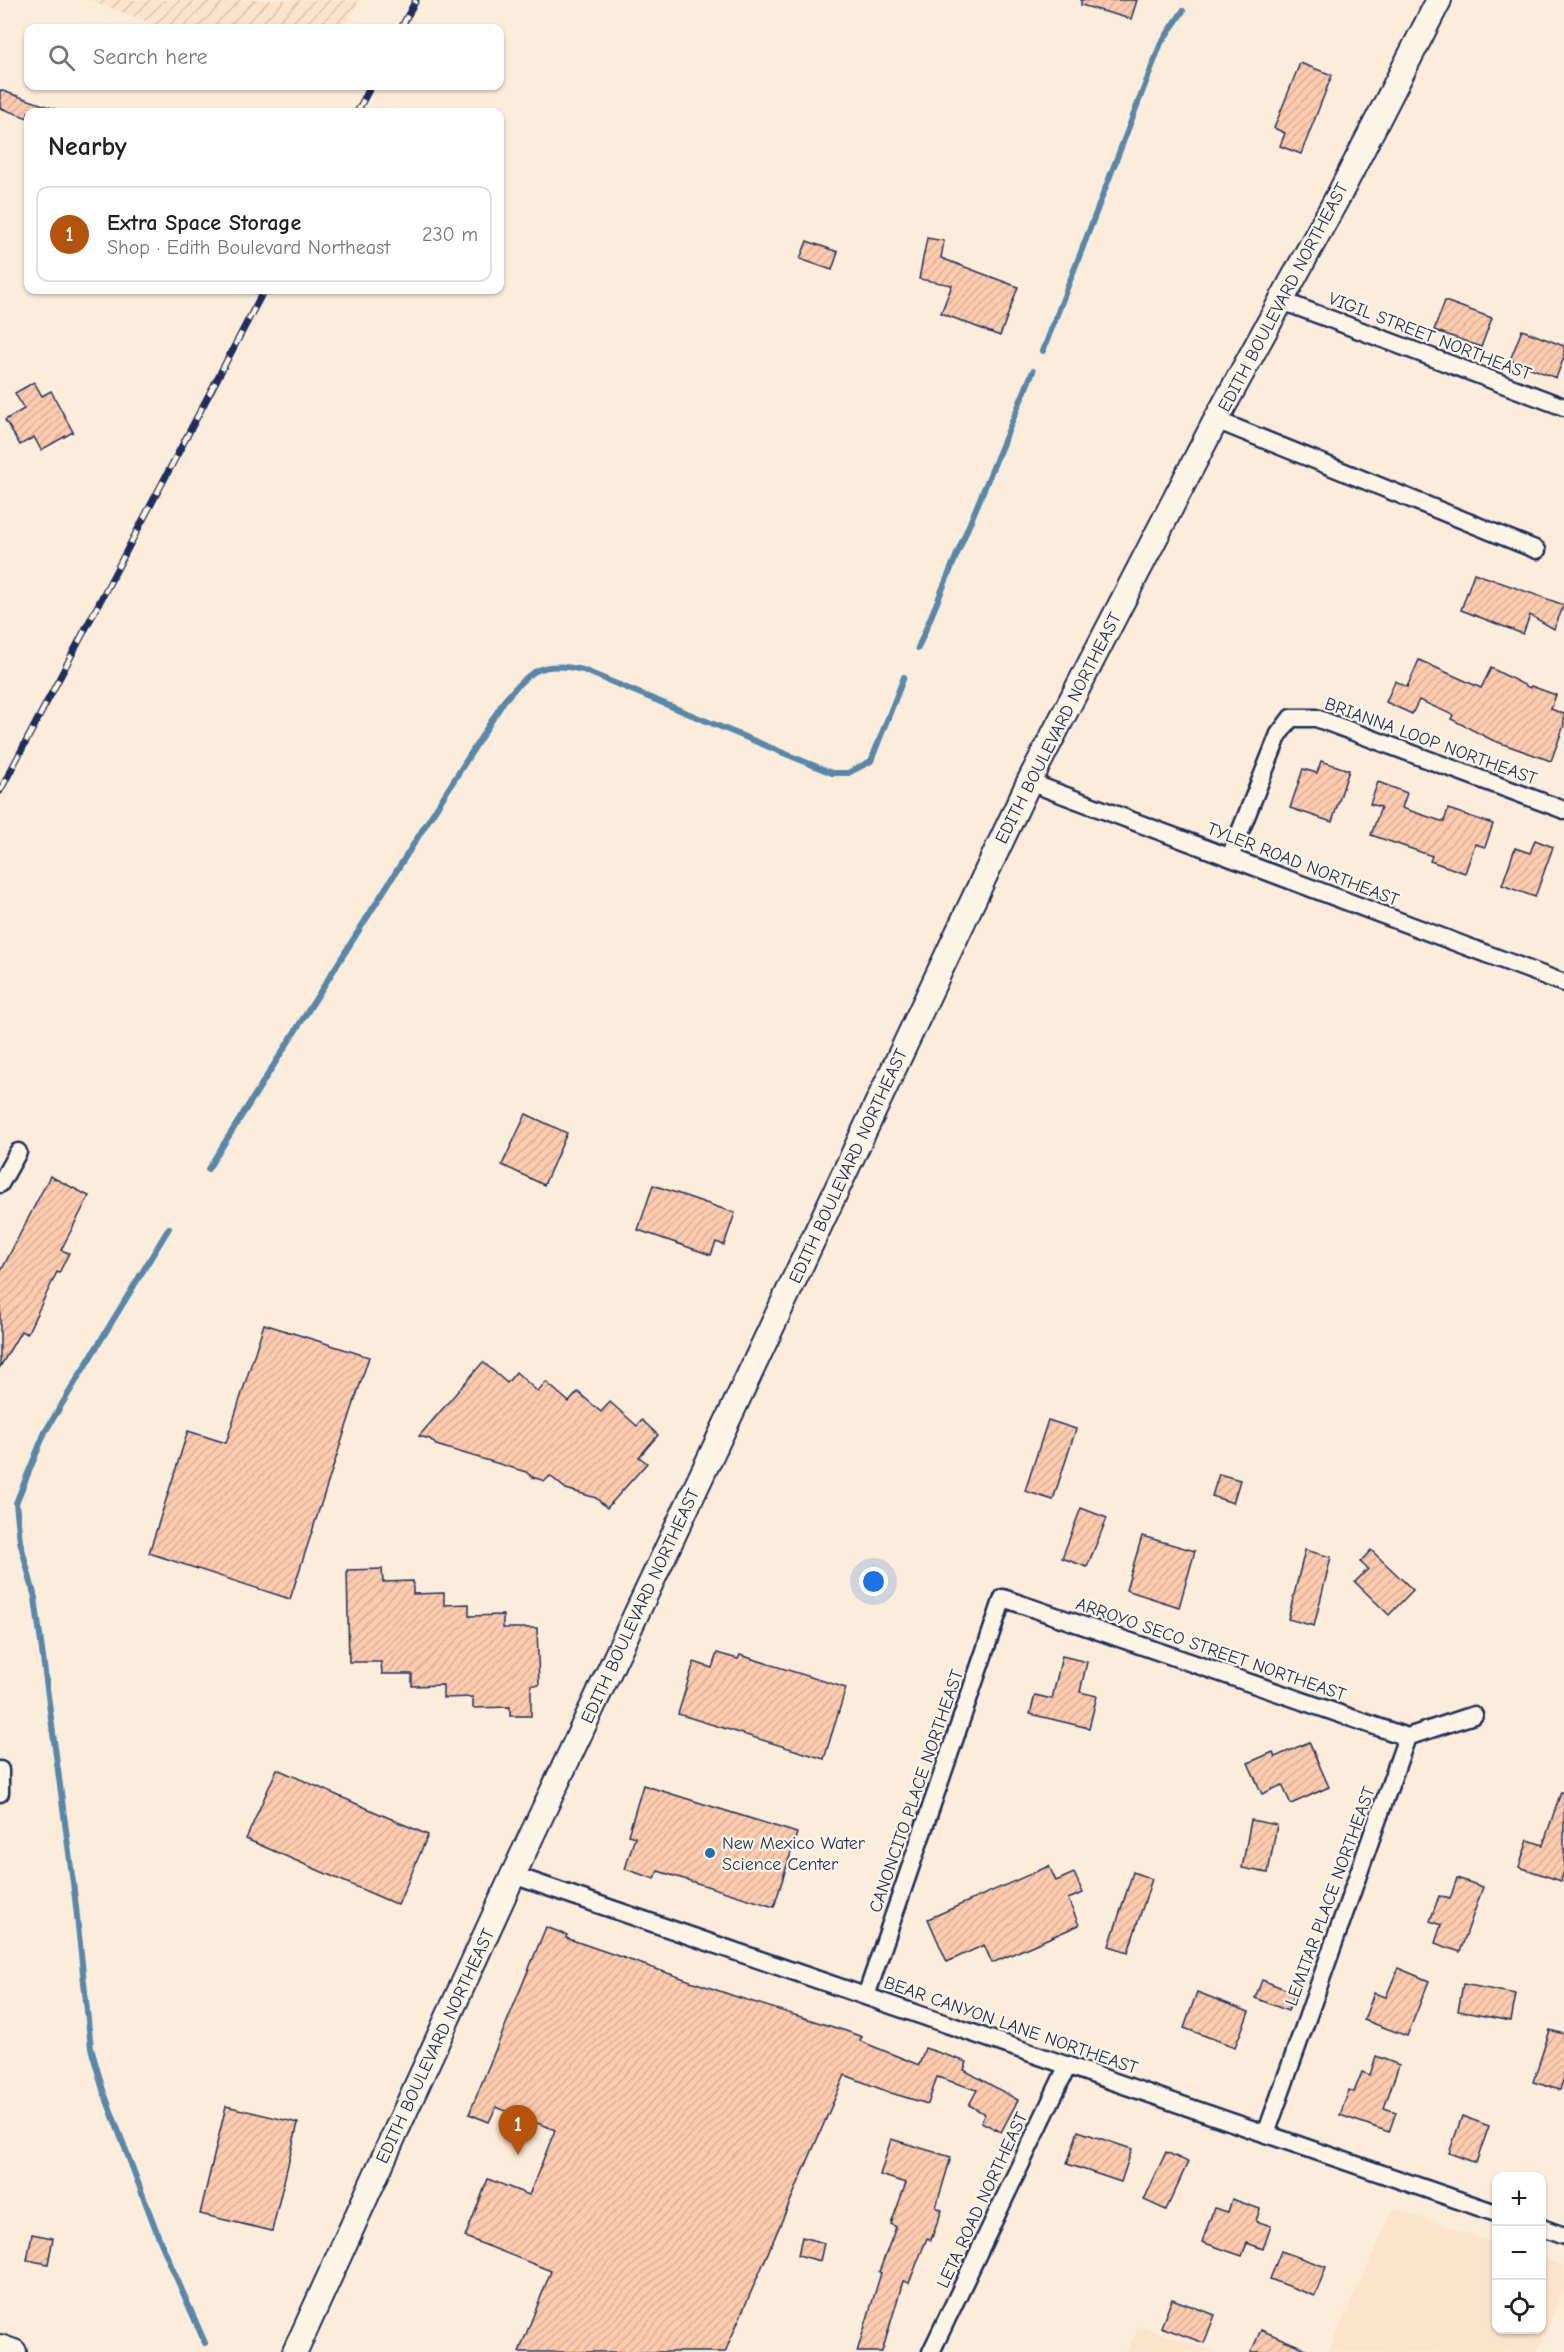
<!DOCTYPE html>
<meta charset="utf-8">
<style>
:root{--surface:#fff;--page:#f6f6f6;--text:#202124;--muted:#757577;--line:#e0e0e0;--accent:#b45309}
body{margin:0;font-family:"Comic Neue",sans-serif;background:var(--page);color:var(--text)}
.controls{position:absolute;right:18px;bottom:18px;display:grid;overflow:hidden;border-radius:12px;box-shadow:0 2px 4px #0004}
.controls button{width:54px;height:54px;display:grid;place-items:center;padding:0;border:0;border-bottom:2px solid var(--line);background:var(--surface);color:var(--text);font:30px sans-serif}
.you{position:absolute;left:874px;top:1582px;width:21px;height:21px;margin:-15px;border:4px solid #fff;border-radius:50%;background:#1a73e8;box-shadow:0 0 0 9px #1a73e833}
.badge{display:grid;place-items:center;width:39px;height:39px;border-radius:50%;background:var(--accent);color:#fff;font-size:20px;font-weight:700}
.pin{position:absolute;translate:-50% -50px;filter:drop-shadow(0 2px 3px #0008)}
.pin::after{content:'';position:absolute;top:32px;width:21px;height:18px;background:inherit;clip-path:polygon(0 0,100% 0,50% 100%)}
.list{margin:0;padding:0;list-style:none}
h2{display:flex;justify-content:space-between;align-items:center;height:78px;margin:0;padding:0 24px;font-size:26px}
h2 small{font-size:20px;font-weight:400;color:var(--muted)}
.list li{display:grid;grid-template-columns:39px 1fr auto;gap:18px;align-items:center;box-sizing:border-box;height:96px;margin:0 12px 12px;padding:0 12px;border:2px solid var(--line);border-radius:12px}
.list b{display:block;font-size:22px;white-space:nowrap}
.list p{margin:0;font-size:20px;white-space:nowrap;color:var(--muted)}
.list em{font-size:20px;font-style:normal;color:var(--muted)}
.icon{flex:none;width:33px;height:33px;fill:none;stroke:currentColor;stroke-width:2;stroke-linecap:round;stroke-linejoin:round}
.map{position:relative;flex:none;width:1564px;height:2352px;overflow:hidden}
.search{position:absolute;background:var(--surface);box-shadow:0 2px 4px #0004;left:24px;top:24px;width:480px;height:66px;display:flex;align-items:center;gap:15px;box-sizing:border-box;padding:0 21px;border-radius:12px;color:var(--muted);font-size:22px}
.panel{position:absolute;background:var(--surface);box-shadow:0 2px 4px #0004;left:24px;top:108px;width:480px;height:186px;border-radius:12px}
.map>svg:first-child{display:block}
.built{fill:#fce3cc}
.industrial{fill:url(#industrial-furrows)}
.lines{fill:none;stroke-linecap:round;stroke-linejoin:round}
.stream{stroke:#5688ab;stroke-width:6}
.building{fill:url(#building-hatch);stroke:#1b2f5e;stroke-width:1.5}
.street-casing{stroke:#1b2f5e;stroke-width:21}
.secondary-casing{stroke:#1b2f5e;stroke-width:28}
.street{stroke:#fcf5e5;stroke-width:16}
.secondary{stroke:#fcf5e5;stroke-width:24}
.rail-casing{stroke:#1b2f5e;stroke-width:7}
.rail{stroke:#fcf5e5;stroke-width:4.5;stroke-dasharray:14;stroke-linecap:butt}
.poi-dot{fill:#1f6fb2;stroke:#fcf5e5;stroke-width:2}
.labels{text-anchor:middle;stroke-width:4.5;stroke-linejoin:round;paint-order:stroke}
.street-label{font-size:18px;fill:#1b2f5e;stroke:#fcf5e5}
.poi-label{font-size:18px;fill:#1b2f5e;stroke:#fcf5e5;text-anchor:start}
</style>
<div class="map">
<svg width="1564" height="2352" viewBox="0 0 1564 2352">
<defs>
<pattern id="industrial-furrows" width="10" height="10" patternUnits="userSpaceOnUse" patternTransform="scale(1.5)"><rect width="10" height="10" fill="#fce3cc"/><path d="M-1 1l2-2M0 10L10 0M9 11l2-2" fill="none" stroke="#d7c3b2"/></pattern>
<pattern id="building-hatch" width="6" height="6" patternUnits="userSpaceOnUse" patternTransform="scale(1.5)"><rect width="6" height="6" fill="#fdcbad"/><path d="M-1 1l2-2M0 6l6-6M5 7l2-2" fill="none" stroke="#d8af97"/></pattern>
</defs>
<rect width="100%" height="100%" fill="#fcedda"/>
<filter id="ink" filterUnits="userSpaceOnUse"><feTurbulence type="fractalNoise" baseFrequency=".0167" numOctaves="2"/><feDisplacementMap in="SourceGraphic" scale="12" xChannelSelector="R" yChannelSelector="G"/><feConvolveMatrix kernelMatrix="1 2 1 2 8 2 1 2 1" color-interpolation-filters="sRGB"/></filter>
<g filter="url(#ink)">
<g class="built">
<polygon points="1394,2208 1496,2243 1496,2330 1542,2330 1542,2258 1564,2266 1564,2288 1537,2352 1328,2352"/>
<polygon points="1139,2326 1218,2352 1126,2352"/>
</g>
<polygon class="industrial" points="88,0 359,0 344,28 166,28"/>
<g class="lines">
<g class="stream">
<polyline points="1043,351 1161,43 1183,11"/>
<polyline points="918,648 1033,371"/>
<path d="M208,1169L504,701C530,670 542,660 583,670L832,773H848L871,761L904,677"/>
<polyline points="169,1228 45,1432 16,1503 20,1541 35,1598 75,1898 91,2048 103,2090 159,2238 205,2343"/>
</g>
</g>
<g class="building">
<polygon points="1081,0 1137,0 1131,19 1081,5"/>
<polygon points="1300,63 1332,75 1301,154 1280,146 1285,133 1274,128"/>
<polygon points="0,90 58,110 58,112 28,112 28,118 0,108"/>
<polygon points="927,238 944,241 941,258 1018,287 1000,336 941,313 952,285 919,279"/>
<polygon points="807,241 838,252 832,270 800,259"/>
<polygon points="1445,301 1492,318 1481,347 1434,330"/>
<polygon points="1522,330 1564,346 1564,357 1556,378 1510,360"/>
<polygon points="34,382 42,396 51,391 73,432 41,450 34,437 20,445 5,420 24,409 15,393"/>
<polygon points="1474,573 1564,605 1554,629 1530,615 1523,634 1461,610"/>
<polygon points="1419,660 1481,688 1491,668 1530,688 1531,686 1556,695 1551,709 1564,714 1564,725 1551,761 1492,740 1451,719 1453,715 1419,700 1412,714 1386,702 1395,681 1407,687"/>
<polygon points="1321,761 1349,770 1332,822 1290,808 1303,769 1317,773"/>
<polygon points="1378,782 1407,793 1402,808 1444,822 1448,809 1493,824 1485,847 1475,844 1465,873 1430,861 1432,856 1371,835 1381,807 1370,804"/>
<polygon points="1535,840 1553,847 1535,897 1502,885 1515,848 1530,853"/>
<polygon points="526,1114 567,1133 544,1185 502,1165"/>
<polygon points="50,1176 89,1196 61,1250 69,1253 59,1273 57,1272 27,1334 21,1331 0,1367 0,1273"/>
<polygon points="653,1185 735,1213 724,1245 716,1242 711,1255 638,1230"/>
<polygon points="264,1324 369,1357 290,1599 149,1553 188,1431 226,1443"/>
<polygon points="483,1362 507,1383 516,1372 538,1392 546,1382 569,1402 578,1392 601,1412 610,1402 637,1426 642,1420 658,1435 639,1457 647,1463 607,1508 596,1498 566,1489 550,1476 545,1481 532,1477 526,1472 436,1445 430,1439 419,1436"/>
<polygon points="1048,1420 1076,1429 1053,1500 1025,1491"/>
<polygon points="1219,1474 1240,1480 1233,1503 1212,1496"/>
<polygon points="1081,1508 1107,1518 1087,1567 1062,1558"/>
<polygon points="1142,1536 1195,1551 1179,1607 1126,1590"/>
<polygon points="1305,1550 1331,1557 1314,1626 1288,1619"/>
<polygon points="1371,1550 1413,1590 1389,1615 1355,1582 1368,1569 1360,1562"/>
<polygon points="382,1569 383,1582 413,1581 413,1594 444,1593 444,1605 469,1604 469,1616 503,1615 503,1628 537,1628 539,1685 531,1685 531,1716 510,1716 510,1707 473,1708 473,1697 443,1698 443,1685 412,1686 412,1674 382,1674 381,1662 349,1662 347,1570"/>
<polygon points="717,1653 738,1659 740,1655 846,1688 824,1759 678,1714 694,1662 712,1668"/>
<polygon points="1062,1656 1087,1662 1080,1692 1097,1696 1089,1728 1030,1714 1035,1695 1052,1699"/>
<polygon points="1309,1742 1329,1787 1291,1804 1282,1785 1262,1794 1248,1763 1273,1752 1275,1757"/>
<polygon points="277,1769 428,1835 398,1905 246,1839"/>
<polygon points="643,1785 797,1833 774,1907 658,1871 655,1879 625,1869 635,1837 628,1835"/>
<polygon points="1561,1792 1564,1792 1564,1870 1561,1881 1519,1867 1528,1840 1543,1845"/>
<polygon points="1251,1820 1277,1825 1268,1873 1242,1868"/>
<polygon points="1049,1866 1056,1881 1074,1873 1083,1893 1068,1899 1079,1925 992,1963 984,1945 947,1962 928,1919"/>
<polygon points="1133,1872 1152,1879 1128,1952 1109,1946"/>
<polygon points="1457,1878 1483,1887 1460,1952 1435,1943 1441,1925 1430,1921 1439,1896 1450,1899"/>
<polygon points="546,1927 567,1935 566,1938 734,1996 846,2031 862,2037 860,2041 919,2065 925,2048 967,2062 964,2070 1018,2100 1001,2132 981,2122 985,2114 969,2105 977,2090 937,2077 928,2104 891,2093 845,2075 725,2352 519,2352 551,2271 465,2237 488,2179 529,2195 555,2130 496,2107 489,2122 469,2114"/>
<polygon points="1398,1968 1429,1981 1407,2036 1364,2020 1374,1993 1386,1997"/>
<polygon points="1262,1980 1295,1993 1288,2011 1255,1998"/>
<polygon points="1463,1984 1516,1994 1511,2021 1458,2011"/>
<polygon points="1197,1992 1249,2012 1235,2047 1184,2028"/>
<polygon points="1550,2030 1564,2034 1564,2077 1560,2090 1533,2082"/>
<polygon points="1376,2056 1399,2065 1384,2108 1396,2112 1389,2132 1340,2115 1349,2090 1354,2092 1362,2072 1370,2075"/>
<polygon points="226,2106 298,2123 272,2231 200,2214"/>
<polygon points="1462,2116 1489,2126 1476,2163 1449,2153"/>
<polygon points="1078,2131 1132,2149 1121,2182 1067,2164"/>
<polygon points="891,2139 951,2157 936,2207 942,2210 931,2240 927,2238 909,2283 903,2281 882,2352 857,2352 881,2273 879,2272 896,2227 891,2224 906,2183 880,2175"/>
<polygon points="1166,2152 1188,2162 1166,2210 1144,2200"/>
<polygon points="1232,2199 1260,2209 1256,2221 1271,2226 1263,2249 1247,2243 1242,2256 1202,2242 1214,2208 1228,2212"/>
<polygon points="32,2234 53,2238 48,2264 27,2260"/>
<polygon points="802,2237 824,2243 820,2261 798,2255"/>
<polygon points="1281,2251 1326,2267 1315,2296 1270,2279"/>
<polygon points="1172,2299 1215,2315 1204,2343 1161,2327"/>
<polygon points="1261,2330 1313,2352 1251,2352"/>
</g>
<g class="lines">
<g class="street-casing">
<g id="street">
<polyline points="1282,301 1564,407"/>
<polyline points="1216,420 1537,550"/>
<polyline points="1029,782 1564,983"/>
<polyline points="1230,857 1279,734 1291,718 1316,718 1564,810"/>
<polyline points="0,1184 18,1152"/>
<polyline points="0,1770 0,1793"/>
<polyline points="513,1875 1496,2213"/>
<polyline points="866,1996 1003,1598 1407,1737"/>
<polyline points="1266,2134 1407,1737 1474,1715"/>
<polyline points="1542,2228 1564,2236"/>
<polyline points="931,2352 1068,2065"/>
</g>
</g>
<g class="secondary-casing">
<g id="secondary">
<polyline points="0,2347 14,2352"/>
<polyline points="295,2352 513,1875 1029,782 1216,420 1340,193 1439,0"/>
</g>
</g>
<use href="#street" class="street"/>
<use href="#secondary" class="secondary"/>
<g class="rail-casing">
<g id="rail">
<polyline points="401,28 416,0"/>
<polyline points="357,112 371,86"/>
<polyline points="0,791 264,290"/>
</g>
</g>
<use href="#rail" class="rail"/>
</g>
</g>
<circle class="poi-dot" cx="710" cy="1853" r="6"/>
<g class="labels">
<g class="street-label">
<text transform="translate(1283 297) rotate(-62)" y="6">EDITH BOULEVARD NORTHEAST</text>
<text transform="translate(1430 336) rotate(21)" y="6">VIGIL STREET NORTHEAST</text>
<text transform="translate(1058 728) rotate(-63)" y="6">EDITH BOULEVARD NORTHEAST</text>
<text transform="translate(1431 741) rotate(20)" y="6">BRIANNA LOOP NORTHEAST</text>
<text transform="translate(1303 864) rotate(21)" y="6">TYLER ROAD NORTHEAST</text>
<text transform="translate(848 1166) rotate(-65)" y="6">EDITH BOULEVARD NORTHEAST</text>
<text transform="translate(640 1606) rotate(-65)" y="6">EDITH BOULEVARD NORTHEAST</text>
<text transform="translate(1211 1649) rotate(19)" y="6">ARROYO SECO STREET NORTHEAST</text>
<text transform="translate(916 1791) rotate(-71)" y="6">CANONCITO PLACE NORTHEAST</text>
<text transform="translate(1330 1896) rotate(-70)" y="6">LEMITAR PLACE NORTHEAST</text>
<text transform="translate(1011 2025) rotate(19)" y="6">BEAR CANYON LANE NORTHEAST</text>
<text transform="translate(435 2046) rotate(-65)" y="6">EDITH BOULEVARD NORTHEAST</text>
<text transform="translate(982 2200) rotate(-65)" y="6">LETA ROAD NORTHEAST</text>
</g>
<g class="poi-label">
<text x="722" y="1849">New Mexico Water<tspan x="722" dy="21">Science Center</tspan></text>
</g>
</g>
</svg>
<div class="controls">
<button>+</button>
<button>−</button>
<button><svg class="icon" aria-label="locate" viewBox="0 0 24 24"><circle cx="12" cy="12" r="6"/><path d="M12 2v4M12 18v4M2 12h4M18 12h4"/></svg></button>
</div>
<div class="you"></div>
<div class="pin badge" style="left:518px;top:2155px">1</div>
<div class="search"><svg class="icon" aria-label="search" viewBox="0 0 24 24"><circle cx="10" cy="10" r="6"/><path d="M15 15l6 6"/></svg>Search here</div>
<section class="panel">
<h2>Nearby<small></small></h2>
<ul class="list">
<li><span class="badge">1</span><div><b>Extra Space Storage</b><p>Shop · Edith Boulevard Northeast</p></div><em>230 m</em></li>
</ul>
</section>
</div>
